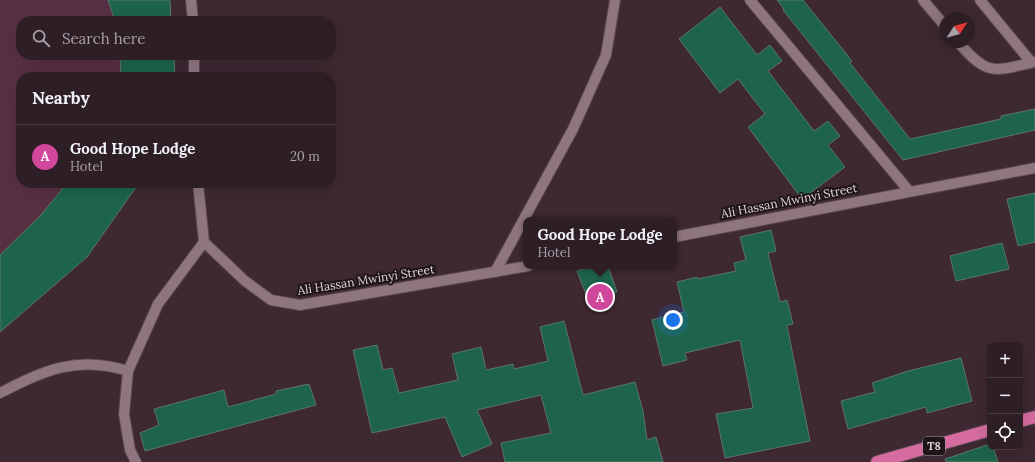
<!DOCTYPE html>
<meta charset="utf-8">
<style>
:root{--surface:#2e1e26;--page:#36272e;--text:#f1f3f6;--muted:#a7a2a7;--line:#493c43;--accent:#3cd4a4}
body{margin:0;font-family:Lora,serif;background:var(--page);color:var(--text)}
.controls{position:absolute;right:12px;bottom:12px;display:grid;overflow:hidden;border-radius:8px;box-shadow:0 4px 16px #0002}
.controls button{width:36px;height:36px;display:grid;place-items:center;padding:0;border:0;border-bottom:1px solid var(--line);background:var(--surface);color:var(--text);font:20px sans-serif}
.compass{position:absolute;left:939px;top:12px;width:36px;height:36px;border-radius:50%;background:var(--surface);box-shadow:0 4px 16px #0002;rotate:54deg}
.you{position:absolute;left:673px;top:320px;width:14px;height:14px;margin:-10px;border:3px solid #fff;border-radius:50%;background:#1a73e8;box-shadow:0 0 0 6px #1a73e833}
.badge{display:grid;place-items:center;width:26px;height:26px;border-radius:50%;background:var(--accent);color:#fff;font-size:13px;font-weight:700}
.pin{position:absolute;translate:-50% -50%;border:2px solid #fff;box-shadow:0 1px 4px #0006}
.popup{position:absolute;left:523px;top:217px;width:154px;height:52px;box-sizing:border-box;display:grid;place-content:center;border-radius:8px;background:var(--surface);filter:drop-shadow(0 1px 3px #0005);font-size:13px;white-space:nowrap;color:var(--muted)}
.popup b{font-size:15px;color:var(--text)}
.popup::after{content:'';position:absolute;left:50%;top:100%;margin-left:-8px;border:8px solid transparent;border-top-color:var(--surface)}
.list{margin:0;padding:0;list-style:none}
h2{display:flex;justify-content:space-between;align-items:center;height:52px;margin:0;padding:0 16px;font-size:17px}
h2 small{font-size:13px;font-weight:400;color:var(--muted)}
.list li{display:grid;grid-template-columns:26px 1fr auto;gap:12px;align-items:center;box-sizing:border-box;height:64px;padding:0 16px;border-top:1px solid var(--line)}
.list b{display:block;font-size:15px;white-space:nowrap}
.list p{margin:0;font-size:13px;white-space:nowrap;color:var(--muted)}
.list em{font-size:13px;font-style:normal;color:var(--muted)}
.icon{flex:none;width:22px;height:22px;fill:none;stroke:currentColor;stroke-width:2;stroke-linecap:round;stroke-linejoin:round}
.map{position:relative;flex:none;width:1035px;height:462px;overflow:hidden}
.search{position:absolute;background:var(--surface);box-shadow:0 4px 16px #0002;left:16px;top:16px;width:320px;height:44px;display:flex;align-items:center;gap:10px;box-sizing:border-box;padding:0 14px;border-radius:16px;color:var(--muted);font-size:15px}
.panel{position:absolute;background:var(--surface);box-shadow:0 4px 16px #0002;left:16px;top:72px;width:320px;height:116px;border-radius:16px}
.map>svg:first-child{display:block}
.green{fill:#573143}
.building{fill:#1e644c;stroke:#5b756a}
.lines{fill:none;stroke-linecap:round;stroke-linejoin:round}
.lane-casing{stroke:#59474f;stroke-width:12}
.highway-casing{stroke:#59474f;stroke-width:14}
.lane{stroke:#8e7580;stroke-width:10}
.highway{stroke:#d66ba0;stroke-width:12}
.labels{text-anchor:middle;stroke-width:4;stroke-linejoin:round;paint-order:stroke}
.shield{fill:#1e1519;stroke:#a6999f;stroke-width:1}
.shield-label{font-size:11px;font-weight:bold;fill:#e0d2d8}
.street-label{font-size:12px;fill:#e0d2d8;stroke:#1e1519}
</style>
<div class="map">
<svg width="1035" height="462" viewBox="0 0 1035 462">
<rect width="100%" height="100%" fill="#3e2832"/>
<polygon class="green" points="0,0 170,0 171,21 21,21 21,55 174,55 175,77 21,77 21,183 139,183 0,331"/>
<g class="building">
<polygon points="108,0 170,0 171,21 115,21"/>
<polygon points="777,0 803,0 852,61 850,63 910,139 1001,119 1001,116 1035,109 1035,130 903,160 783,10 784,9"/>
<polygon points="720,7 757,55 770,45 782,61 768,71 814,131 828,121 840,136 828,145 845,167 802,199 748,127 765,114 738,79 720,93 679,39"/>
<polygon points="120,55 174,55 175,77 121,77"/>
<polygon points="67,183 139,183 87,257 0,332 0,255 41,215"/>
<polygon points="1035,193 1035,242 1018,246 1007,199"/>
<polygon points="771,230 776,251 768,253 780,302 787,300 793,324 787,325 810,441 725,458 716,414 753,408 740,340 685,353 687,360 663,366 652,320 684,312 677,282 697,277 698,279 736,271 734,263 746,260 740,237"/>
<polygon points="1002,243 1009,269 956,281 950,256"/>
<polygon points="591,266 608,266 617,292 589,302 577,271"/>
<polygon points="564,321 583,395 635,382 643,411 647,440 656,437 663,462 505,462 501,443 551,433 541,395 477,410 492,444 462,457 445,417 372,433 353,350 377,345 383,370 392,368 399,393 458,380 452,354 481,347 486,370 513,364 514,369 548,361 540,327"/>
<polygon points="961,358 972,401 927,413 926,407 848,429 841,401 875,392 872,383 908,371"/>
<polygon points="309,384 316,405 145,451 140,433 159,425 154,409 224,390 228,407 276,394 276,391"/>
<polygon points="990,444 990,447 993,447 998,462 946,462 945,459"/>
</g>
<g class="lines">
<g class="lane-casing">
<g id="lane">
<polyline points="191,0 193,21"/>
<polyline points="750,0 909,191"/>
<polyline points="923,0 945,26"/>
<polyline points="980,0 1031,62"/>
<path d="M958,42C988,77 993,71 1035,62"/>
<polyline points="194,77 194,55"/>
<polyline points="198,183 204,242 245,281 271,300 300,305 528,266"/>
<polyline points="674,237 1035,168"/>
<polyline points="495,272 573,129 606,55 615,0"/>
<path d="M0,393C45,370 77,355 128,371"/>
<polyline points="136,462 130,450 124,414 128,371 158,304 204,242"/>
</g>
</g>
<g class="highway-casing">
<g id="highway">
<polyline points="1020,421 1035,417"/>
<polyline points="877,462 990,430"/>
</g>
</g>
<use href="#lane" class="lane"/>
<use href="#highway" class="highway"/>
</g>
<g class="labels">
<rect class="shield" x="923" y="437" width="22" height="18" rx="3"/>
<g class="shield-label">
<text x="934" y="450">T8</text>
</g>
<g class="street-label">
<text transform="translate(789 201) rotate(-11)" y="4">Ali Hassan Mwinyi Street</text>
<text transform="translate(366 280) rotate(-9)" y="4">Ali Hassan Mwinyi Street</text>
</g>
</g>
</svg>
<div class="controls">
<button>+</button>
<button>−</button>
<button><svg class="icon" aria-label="locate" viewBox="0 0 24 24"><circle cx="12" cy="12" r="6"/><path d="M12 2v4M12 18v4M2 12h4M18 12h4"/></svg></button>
</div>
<svg class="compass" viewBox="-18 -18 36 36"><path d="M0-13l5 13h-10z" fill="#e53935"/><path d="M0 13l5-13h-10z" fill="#a7a2a7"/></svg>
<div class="you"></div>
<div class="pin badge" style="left:600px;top:297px;background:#d1479c">A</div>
<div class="popup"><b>Good Hope Lodge</b>Hotel</div>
<div class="search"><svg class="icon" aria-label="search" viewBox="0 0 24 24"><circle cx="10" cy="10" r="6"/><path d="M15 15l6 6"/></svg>Search here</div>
<section class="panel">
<h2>Nearby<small></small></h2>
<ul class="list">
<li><span class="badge" style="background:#d1479c">A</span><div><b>Good Hope Lodge</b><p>Hotel</p></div><em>20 m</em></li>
</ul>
</section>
</div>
